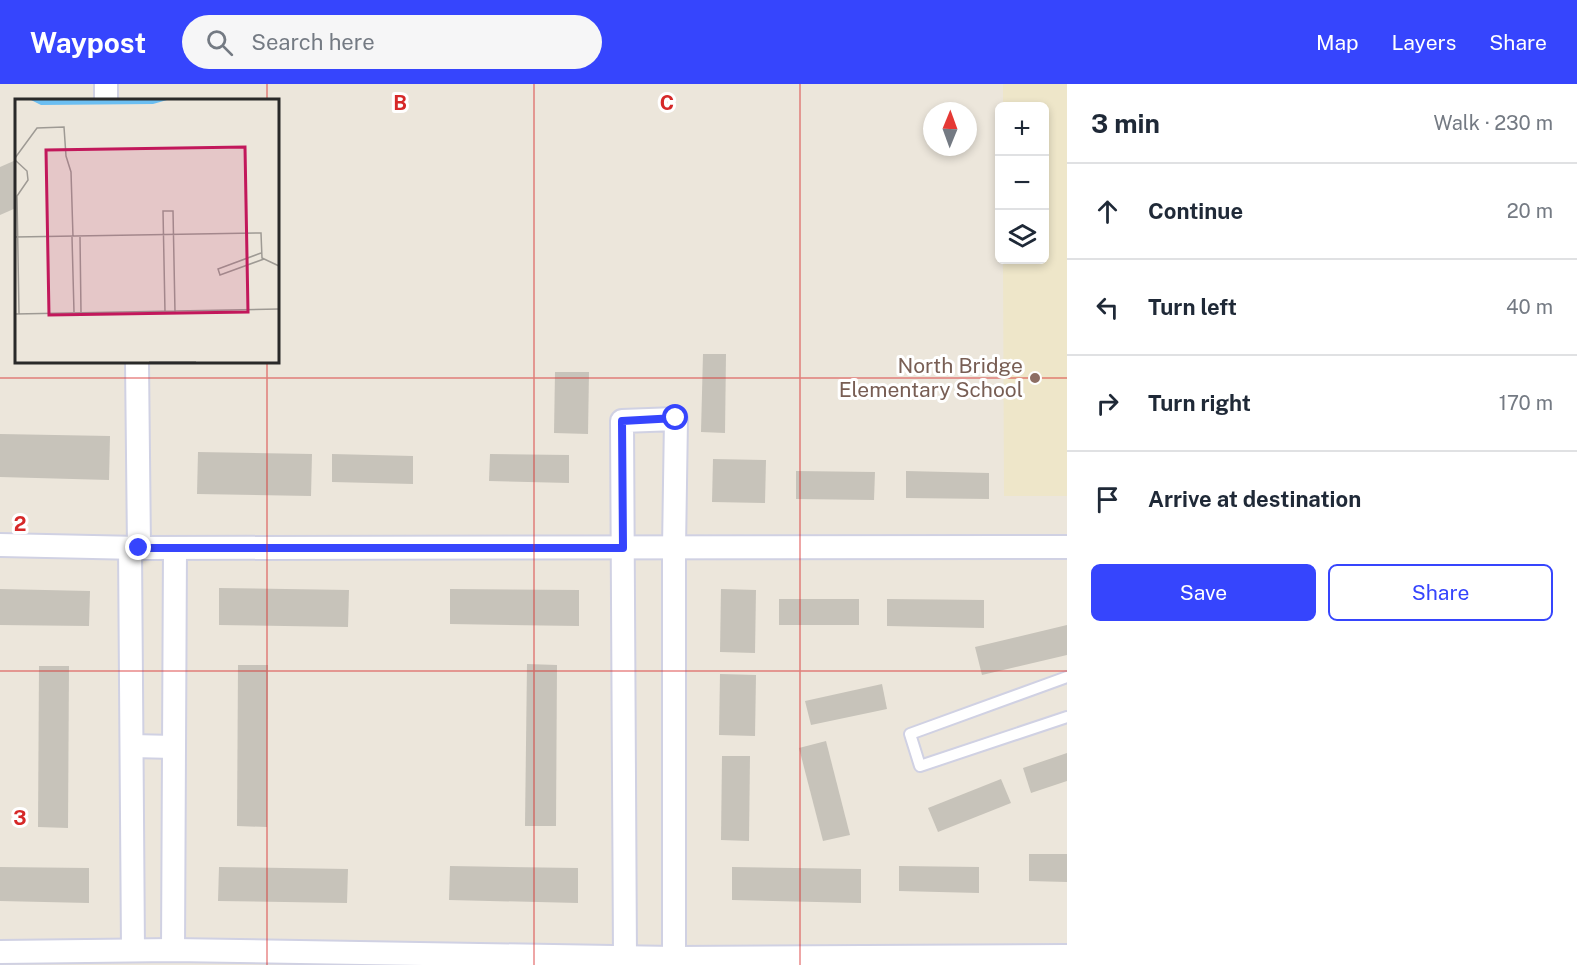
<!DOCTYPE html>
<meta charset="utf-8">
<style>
:root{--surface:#fff;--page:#f6f6f7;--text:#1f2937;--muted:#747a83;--line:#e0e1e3;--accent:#3645fd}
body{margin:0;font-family:"Public Sans",sans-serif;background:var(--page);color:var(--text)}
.controls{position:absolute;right:18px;top:18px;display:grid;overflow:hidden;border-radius:9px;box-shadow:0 3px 9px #0003}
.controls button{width:54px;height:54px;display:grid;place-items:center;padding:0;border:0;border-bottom:2px solid var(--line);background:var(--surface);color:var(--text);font:30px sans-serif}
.compass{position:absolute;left:923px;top:18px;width:54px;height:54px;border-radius:50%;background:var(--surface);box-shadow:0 3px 9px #0003;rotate:1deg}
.stop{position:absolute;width:18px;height:18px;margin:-14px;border:4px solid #3645fd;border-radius:50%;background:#fff}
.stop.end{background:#3645fd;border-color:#fff;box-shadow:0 2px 6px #0008}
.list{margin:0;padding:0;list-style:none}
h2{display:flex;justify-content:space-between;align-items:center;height:78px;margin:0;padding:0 24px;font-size:26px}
h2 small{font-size:20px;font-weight:400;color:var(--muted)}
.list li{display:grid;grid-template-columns:39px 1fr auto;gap:18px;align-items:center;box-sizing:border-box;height:96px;padding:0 24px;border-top:2px solid var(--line)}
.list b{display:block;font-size:22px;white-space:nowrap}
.list em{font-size:20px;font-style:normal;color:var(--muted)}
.actions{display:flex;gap:12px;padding:18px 24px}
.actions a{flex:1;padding:14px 0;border:2px solid var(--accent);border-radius:9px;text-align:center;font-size:21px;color:var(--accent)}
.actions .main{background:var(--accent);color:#fff}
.icon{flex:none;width:33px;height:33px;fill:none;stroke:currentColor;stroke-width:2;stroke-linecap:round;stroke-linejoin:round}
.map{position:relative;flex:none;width:1067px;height:881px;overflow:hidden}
header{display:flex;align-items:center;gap:36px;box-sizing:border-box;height:84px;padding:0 30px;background:var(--accent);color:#fff}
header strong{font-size:28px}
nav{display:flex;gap:33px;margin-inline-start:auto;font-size:21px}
.search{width:420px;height:54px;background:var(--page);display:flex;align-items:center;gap:15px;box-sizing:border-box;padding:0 21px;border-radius:33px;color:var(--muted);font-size:22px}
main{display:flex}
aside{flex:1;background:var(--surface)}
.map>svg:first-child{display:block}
.education{fill:#eee6c9}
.building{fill:#c7c3ba}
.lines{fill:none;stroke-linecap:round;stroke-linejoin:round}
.lane-casing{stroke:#d0d1e3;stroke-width:14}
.street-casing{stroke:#d0d1e3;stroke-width:26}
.lane{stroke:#fff;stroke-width:10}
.street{stroke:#fff;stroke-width:22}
.route{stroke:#3645fd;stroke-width:8}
.grid{fill:none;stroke:#d62828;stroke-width:1.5;stroke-opacity:0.55}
.education-dot{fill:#8d6e63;stroke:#fff;stroke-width:2}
.labels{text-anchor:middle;stroke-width:6;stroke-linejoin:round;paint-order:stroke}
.education-label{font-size:21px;fill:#785e54;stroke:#fff;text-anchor:end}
.inset-road{fill:none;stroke:#9e9a94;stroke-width:1.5}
.view{fill:#c2185b;fill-opacity:0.15;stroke:#c2185b;stroke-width:3}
.inset-edge{fill:none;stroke:#292929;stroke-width:3}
.grid-label{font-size:20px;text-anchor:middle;font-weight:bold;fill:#d62828;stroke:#fff;stroke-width:6;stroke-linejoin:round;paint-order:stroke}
</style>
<header>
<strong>Waypost</strong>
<div class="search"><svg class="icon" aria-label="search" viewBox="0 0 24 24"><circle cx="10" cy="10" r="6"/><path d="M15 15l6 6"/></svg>Search here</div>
<nav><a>Map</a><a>Layers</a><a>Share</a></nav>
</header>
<main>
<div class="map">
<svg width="1067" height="881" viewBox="0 0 1067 881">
<rect width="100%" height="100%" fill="#ece6db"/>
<polygon class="education" points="1003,0 1067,0 1067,412 1004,412 1003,176 1044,176 1044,22 1003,22"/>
<g class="building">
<polygon points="16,76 16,124 0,131 0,83"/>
<polygon points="703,270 726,270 725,349 701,348"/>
<polygon points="555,288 589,288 588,350 554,349"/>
<polygon points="0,350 110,352 109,396 0,393"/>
<polygon points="198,368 312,370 311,412 197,410"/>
<polygon points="332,370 413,372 413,400 332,398"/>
<polygon points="490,370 569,371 569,399 489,397"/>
<polygon points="713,375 766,376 765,419 712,418"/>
<polygon points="796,387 875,388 874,416 796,415"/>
<polygon points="906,387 989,389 989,415 906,414"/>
<polygon points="219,504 349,506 348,543 219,541"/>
<polygon points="0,505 90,507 89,542 0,541"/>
<polygon points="450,505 579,506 579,542 450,540"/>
<polygon points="721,505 756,506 755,569 720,568"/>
<rect x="779" y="515" width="80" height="26"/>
<polygon points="887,515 984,516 984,544 887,542"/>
<polygon points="1067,541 1067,571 982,591 975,563"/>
<polygon points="527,580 557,581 556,742 525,742"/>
<polygon points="238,581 268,581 267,743 237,742"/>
<polygon points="39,582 69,582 68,744 38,743"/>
<polygon points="720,590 756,591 755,652 719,651"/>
<polygon points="882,600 887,625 811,641 805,617"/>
<polygon points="826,657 850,751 823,757 799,664"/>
<polygon points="1067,669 1067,697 1031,709 1023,684"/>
<polygon points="722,672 750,672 749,757 721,756"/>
<polygon points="1001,695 1011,719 938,748 928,724"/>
<polygon points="1029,770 1067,770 1067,798 1029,797"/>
<polygon points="450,782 578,784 578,819 449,816"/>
<polygon points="899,782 979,783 979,809 899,807"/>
<polygon points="0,783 89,784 89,819 0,817"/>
<polygon points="219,783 348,785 347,819 218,817"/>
<polygon points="732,783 861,785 861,819 732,816"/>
</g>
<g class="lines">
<g class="lane-casing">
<polyline id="lane" points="1067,593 910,650 920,682 1067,633"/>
</g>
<g class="street-casing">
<g id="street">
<polyline points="106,0 106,16"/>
<polyline points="137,278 139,464"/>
<polyline points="0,461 139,464 1067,463"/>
<polyline points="130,464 133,866"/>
<polyline points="132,662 174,663"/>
<polyline points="173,866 175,464"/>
<polyline points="0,868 173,866 674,874 1067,872"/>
<polyline points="625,873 622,337 676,335 674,464 674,874"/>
</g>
</g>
<use href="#lane" class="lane"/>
<use href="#street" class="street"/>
</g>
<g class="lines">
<polyline class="route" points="139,464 623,464 622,337 676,334"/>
</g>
<path class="grid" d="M267,0V16M534,0V881M800,0V881M267,278V881M0,294H1067M0,587H1067"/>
<circle class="education-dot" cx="1035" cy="294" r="6"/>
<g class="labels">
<g class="education-label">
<text x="1023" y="289">North Bridge<tspan x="1023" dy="24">Elementary School</tspan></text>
</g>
</g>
<g transform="translate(15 15)">
<rect width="264" height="264" fill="#ece6db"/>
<path d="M16,1H152L138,5L26,6Z" fill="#6bbef1"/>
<path class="inset-road" d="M0,59L22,29L49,28L51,57L56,73L58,138M0,61L12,72L13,81L2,97L4,215M0,138L246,134L247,159L264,167M57,138L59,213M65,138L66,213M246,154L203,170L205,176L249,160M150,213L148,112H158L160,213M0,215L264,210M134,263H181"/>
<path class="view" d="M230,48L233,213L34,216L31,51Z"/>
<rect width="264" height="264" class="inset-edge"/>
</g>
<g class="grid-label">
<text x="400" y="26">B</text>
<text x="667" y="26">C</text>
<text x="20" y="447">2</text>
<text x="20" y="741">3</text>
</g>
</svg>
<div class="controls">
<button>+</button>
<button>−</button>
<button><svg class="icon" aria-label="layers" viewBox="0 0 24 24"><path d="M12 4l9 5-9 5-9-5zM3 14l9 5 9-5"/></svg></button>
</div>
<svg class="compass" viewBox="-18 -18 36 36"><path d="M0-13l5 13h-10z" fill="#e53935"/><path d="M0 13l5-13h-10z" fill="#747a83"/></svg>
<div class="stop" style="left:676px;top:334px"></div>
<div class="stop end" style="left:139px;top:464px"></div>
</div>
<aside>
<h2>3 min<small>Walk · 230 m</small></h2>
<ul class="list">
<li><svg class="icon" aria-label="ahead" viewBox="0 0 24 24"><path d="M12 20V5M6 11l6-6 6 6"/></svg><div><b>Continue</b></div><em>20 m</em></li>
<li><svg class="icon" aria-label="left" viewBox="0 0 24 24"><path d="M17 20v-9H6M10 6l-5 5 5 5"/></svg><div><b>Turn left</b></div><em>40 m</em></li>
<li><svg class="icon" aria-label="right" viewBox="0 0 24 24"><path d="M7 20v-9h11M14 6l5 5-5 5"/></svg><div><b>Turn right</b></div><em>170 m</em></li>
<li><svg class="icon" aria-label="arrive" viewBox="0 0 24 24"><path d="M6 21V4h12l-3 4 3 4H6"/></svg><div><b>Arrive at destination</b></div></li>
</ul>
<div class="actions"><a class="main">Save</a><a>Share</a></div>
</aside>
</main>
